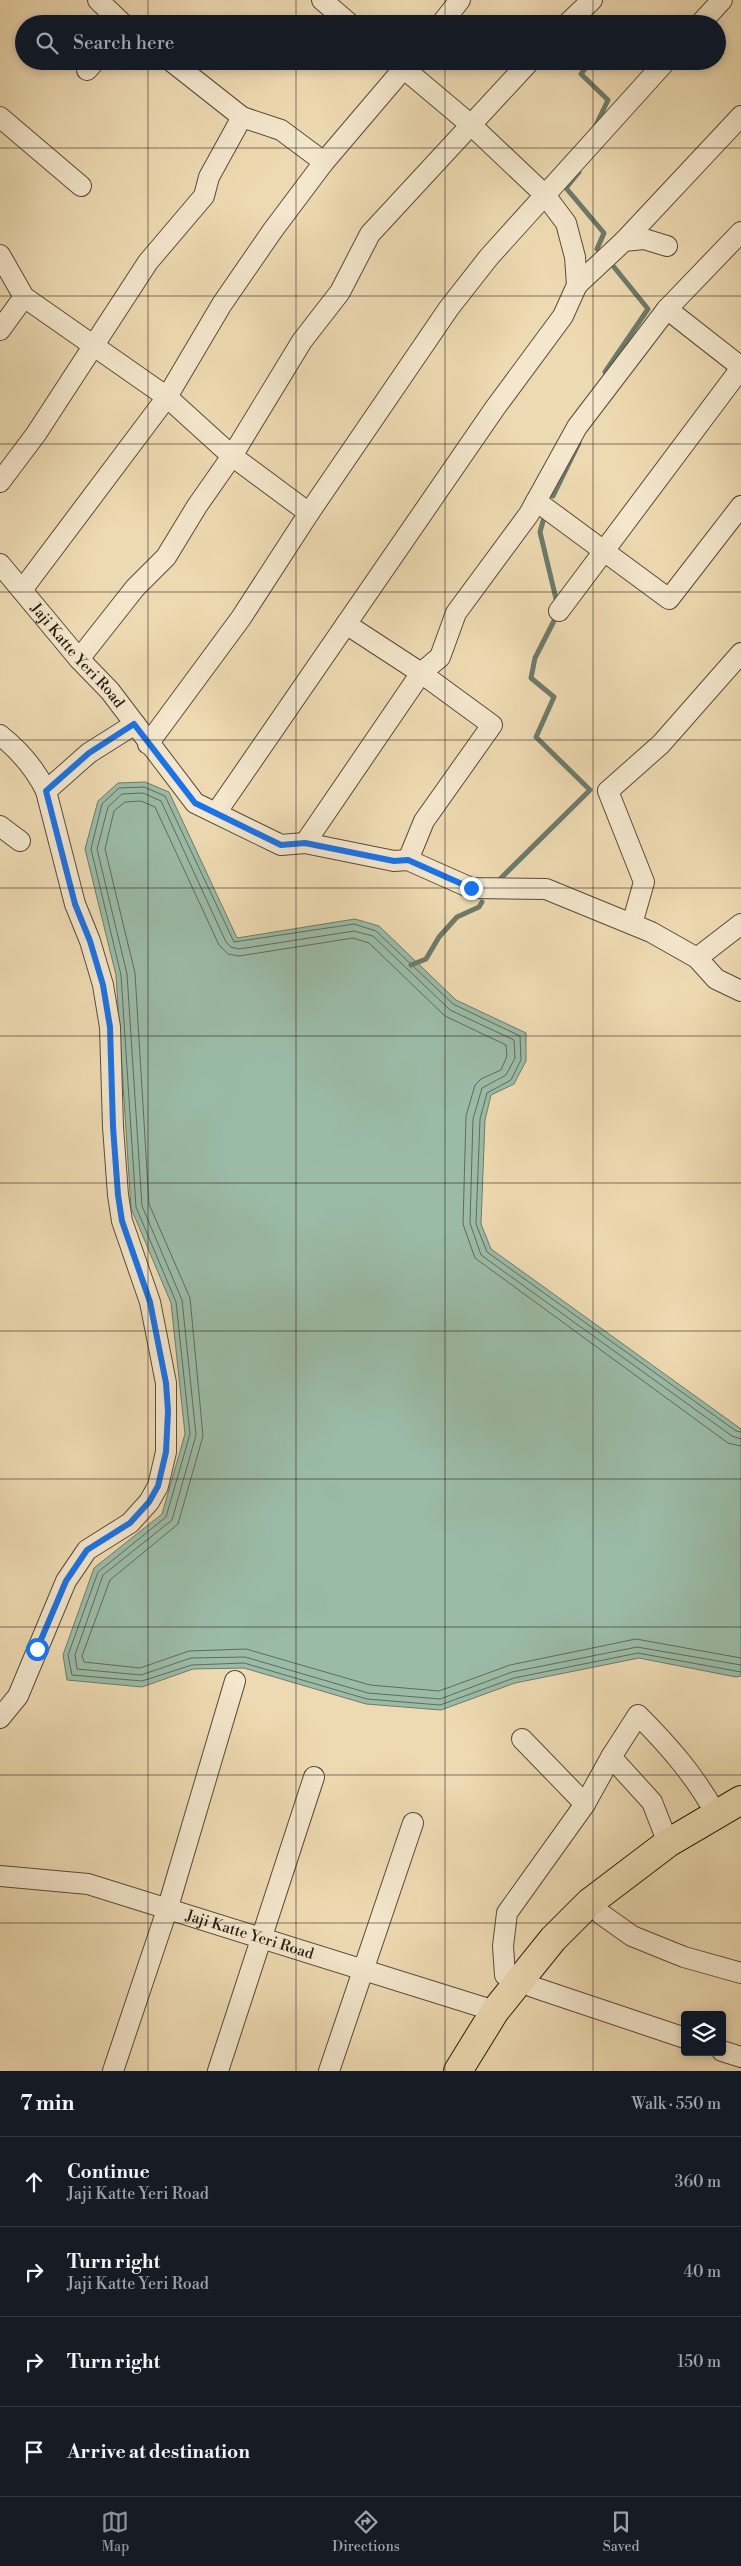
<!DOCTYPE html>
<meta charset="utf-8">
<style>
:root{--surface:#171b24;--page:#20242c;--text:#f1f3f6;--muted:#9ea1a6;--line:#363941;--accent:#8c9099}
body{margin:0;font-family:"Libre Bodoni",serif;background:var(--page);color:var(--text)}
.controls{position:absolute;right:15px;bottom:15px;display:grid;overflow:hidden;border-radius:5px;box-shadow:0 2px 8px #0003}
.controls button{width:45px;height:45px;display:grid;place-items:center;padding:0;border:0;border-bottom:1px solid var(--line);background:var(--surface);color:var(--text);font:25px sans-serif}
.stop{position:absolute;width:15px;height:15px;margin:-11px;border:4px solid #1a73e8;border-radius:50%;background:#fff}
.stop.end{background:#1a73e8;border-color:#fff;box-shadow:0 1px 5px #0008}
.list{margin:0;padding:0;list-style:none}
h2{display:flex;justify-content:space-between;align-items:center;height:65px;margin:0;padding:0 20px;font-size:21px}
h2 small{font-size:16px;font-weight:400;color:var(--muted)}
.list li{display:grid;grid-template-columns:32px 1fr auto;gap:15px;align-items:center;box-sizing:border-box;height:90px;padding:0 20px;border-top:1px solid var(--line)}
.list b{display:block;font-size:19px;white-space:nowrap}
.list p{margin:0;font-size:16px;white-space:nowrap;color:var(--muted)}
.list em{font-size:16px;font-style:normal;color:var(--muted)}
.icon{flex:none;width:28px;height:28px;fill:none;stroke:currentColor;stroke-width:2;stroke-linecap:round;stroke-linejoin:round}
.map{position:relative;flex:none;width:741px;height:2071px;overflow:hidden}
.search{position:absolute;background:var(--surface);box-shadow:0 2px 8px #0003;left:15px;right:15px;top:15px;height:55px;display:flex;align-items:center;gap:12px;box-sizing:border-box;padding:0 18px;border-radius:28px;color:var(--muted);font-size:19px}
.sheet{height:425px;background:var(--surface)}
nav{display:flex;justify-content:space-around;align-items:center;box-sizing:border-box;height:70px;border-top:1px solid var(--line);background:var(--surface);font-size:14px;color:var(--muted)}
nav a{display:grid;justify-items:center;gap:2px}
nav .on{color:var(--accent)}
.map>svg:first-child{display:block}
.water{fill:#9bbba7;stroke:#6d7b6b}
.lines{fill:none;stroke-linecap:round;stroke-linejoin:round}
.shore{stroke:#616b5c;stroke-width:1}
.stream{stroke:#6d7b6b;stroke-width:5}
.minor-casing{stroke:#594b3a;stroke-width:22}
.trunk-casing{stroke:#271b12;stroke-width:30}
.minor{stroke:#f4e7cd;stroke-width:20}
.trunk{stroke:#eedab2;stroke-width:28}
.route{stroke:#1a73e8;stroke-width:6}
.grid{fill:none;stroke:#271b12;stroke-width:1;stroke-opacity:0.55}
.labels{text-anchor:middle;stroke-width:4;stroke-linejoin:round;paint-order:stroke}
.street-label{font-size:15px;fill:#271b12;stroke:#f4e7cd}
</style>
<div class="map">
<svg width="741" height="2071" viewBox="0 0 741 2071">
<rect width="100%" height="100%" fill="#eedab2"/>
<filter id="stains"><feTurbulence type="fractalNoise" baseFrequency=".004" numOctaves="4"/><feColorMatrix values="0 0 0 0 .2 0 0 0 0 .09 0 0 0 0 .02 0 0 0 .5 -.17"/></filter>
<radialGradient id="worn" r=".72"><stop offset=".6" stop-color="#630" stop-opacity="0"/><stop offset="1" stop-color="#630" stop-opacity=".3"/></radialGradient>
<polygon class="water" points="145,782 169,792 237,938 355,919 379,926 456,1000 526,1033 526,1061 514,1084 491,1095 485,1120 481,1224 491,1249 741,1429 741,1676 736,1677 639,1658 515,1683 441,1710 366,1704 244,1668 193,1669 142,1687 67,1680 63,1655 94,1568 162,1514 185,1434 171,1303 131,1208 116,975 85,849 98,801 118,783"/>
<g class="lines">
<g class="shore">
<polyline points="741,1432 736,1431 487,1252 476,1224 480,1119 487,1093 511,1080 521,1060 520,1036 453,1004 376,931 354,924 234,942 165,796 144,787 119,788 102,804 91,849 121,975 136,1207 176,1302 190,1434 166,1517 98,1572 68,1655 72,1675 142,1681 192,1665 244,1663 367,1699 440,1705 514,1678 638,1653 741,1672"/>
<polyline points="741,1439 732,1436 481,1255 470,1223 473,1119 482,1088 506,1075 515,1058 514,1040 450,1010 373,936 354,931 239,949 231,947 226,942 161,801 143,793 122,794 108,807 97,849 127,974 142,1206 182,1300 196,1435 172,1520 103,1575 75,1655 77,1669 141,1675 191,1658 245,1657 368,1693 440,1699 512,1672 637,1647 741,1665"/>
<polyline points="741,1446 728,1443 475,1258 463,1224 466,1116 475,1085 481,1079 501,1070 507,1056 506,1045 445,1016 369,943 353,938 239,956 228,954 219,945 155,807 141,801 125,802 114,811 105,849 135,973 149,1204 190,1298 203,1436 178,1524 110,1580 82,1656 84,1662 140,1668 189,1651 246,1649 370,1685 439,1691 510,1665 636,1639 741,1658"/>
</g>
<g class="stream">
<polyline points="588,14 585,16 596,24"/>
<polyline points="591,61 581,74 608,100 596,125"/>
<polyline points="579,172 566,188 604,233 597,249"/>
<polyline points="605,372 648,309 614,267"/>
<polyline points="553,496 579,443"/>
<polyline points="545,514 540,532 557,603"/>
<polyline points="497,882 590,790 536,737 554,697 531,678 535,658 557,615"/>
<polyline points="411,965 426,959 439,937 457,917 479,907 482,902"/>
</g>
<g class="minor-casing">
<g id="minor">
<polyline points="98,0 123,24"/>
<polyline points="322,0 350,24"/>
<polyline points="441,24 460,0"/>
<polyline points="567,24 592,0"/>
<polyline points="700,24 722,0"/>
<polyline points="171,61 242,117 281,130 324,162"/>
<polyline points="87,70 95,61"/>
<polyline points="0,117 81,186"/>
<polyline points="624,241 741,116"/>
<polyline points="0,255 24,297 167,397 232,456 309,513"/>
<polyline points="577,285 624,241 644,239 667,246"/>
<polyline points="667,309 741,367"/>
<polyline points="0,330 24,297"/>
<polyline points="0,482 36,434 148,262 204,196 209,177 242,117"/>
<polyline points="536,501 669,599 741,506"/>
<path id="s1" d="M0,564L79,659L110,691L135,724L89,753L46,791L75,904L90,941L103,985L110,1027L113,1127L118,1195L122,1221L150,1302L166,1383V1452L158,1486L149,1502L130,1523L87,1550L66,1581L18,1696L0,1718"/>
<polyline points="22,590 167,397 222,304 273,230 324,162 410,61"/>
<polyline points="559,611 741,368"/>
<polyline points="346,624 421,673 492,725 424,821 408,860"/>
<polyline points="79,659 135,588 166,557 197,506 232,456 302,341 340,292 370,234 530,61"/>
<polyline points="135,724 195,803 281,845 305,843 421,673 440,657 456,613 529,514 577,427 667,309 741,232"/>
<path d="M0,735C20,751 35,768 46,791"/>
<polyline points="148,744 241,618 309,513 449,308 489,257 666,61"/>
<polyline points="216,813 495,408 563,316 577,285 575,257 566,223 545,195 471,125 395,61"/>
<polyline points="0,826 20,841"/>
<polyline points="305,843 394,861 408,860 471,888 546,889 651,932 697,958 716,979 741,991"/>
<polyline points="632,924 644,882 608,791 661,744 741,653"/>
<polyline points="697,958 741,924"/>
<polyline points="522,1739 585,1804"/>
<polyline points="611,1757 652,1802 668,1843"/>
<path id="s2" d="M0,1876L88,1884L495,2011"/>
<polyline points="601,1914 632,1936 684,1957 741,1973"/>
<path d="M518,1983L505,1975L503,1946L507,1913L585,1804L611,1757L638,1715C669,1746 695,1776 716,1814"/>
<polyline points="533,1987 685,2038"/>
<polyline points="722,2051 741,2057"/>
<polyline points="113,2071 168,1907 235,1681"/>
<polyline points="218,2071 314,1777"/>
<polyline points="329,2071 413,1823"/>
</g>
</g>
<g class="trunk-casing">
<polyline id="trunk" points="458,2071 495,2011 553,1939 589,1903 668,1843 741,1800"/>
</g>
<use href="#minor" class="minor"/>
<use href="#trunk" class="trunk"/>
</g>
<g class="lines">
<polyline class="route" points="37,1649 66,1581 87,1550 130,1523 149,1502 158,1486 166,1452 168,1411 166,1383 150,1302 122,1221 118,1195 113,1127 110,1027 103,985 90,941 75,904 46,791 89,753 134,724 195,803 281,845 305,843 394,861 408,860 471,888"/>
</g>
<path class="grid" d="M148,0V24M296,0V24M445,0V24M593,0V24M148,61V2071M296,61V2071M445,61V2071M593,61V2071M0,148H741M0,296H741M0,444H741M0,592H741M0,740H741M0,888H741M0,1036H741M0,1183H741M0,1331H741M0,1479H741M0,1627H741M0,1775H741M0,1923H741"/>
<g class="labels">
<g class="street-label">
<text dy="5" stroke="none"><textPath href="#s1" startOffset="120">Jaji Katte Yeri Road</textPath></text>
<text dy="5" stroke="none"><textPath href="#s2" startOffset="258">Jaji Katte Yeri Road</textPath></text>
</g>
</g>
<rect width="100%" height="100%" filter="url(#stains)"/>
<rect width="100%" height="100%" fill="url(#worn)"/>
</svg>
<div class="controls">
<button><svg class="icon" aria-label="layers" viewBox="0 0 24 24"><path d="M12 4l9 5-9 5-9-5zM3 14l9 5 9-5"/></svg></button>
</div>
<div class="stop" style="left:37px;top:1649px"></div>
<div class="stop end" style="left:471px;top:888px"></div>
<div class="search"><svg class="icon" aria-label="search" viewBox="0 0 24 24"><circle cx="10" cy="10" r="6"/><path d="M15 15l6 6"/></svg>Search here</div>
</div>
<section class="sheet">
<h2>7 min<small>Walk · 550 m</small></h2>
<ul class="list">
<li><svg class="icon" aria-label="ahead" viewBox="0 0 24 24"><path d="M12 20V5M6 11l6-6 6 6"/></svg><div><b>Continue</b><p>Jaji Katte Yeri Road</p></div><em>360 m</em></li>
<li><svg class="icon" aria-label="right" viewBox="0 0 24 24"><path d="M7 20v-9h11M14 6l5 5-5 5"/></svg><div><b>Turn right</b><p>Jaji Katte Yeri Road</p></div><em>40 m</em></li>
<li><svg class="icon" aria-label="right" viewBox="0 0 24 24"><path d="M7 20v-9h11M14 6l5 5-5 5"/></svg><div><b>Turn right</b></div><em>150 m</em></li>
<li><svg class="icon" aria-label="arrive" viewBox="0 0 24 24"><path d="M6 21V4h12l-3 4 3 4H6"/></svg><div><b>Arrive at destination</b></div></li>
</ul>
</section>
<nav>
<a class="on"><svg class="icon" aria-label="map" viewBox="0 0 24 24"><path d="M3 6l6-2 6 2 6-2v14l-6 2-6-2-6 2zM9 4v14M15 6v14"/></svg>Map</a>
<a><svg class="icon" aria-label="directions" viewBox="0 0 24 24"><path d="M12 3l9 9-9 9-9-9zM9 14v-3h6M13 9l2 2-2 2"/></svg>Directions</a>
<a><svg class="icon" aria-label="saved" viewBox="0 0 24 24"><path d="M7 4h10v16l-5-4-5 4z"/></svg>Saved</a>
</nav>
